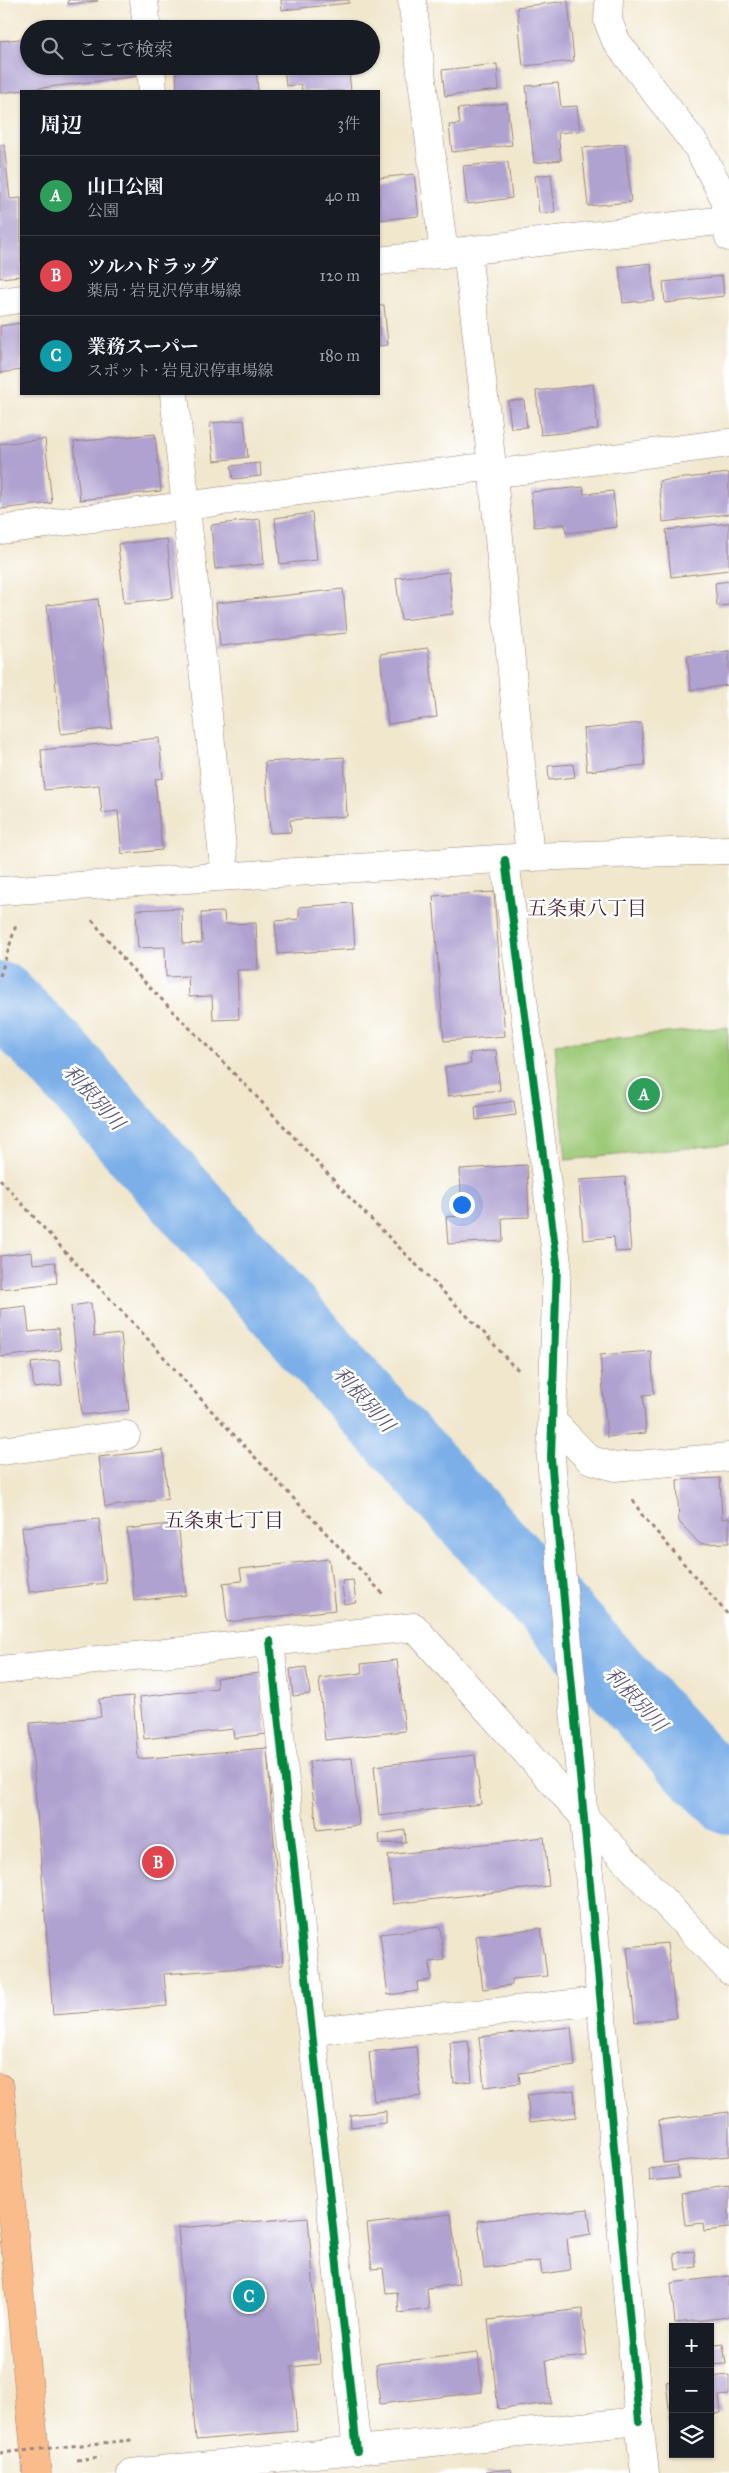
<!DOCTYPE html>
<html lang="ja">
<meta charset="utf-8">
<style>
:root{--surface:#171b24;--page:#20242c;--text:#f1f3f6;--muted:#9ea1a6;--line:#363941;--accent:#7c3aed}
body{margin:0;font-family:"IM FELL Great Primer","Noto Serif JP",serif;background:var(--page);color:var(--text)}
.controls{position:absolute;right:15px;bottom:15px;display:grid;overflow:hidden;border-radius:0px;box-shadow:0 1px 4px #0004}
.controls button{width:45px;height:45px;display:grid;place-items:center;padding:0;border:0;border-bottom:1px solid var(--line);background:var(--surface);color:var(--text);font:25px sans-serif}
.you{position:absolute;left:461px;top:1204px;width:18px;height:18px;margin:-12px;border:4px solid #fff;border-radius:50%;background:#1a73e8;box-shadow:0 0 0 8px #1a73e833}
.badge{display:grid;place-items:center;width:32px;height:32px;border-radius:50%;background:var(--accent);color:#fff;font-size:16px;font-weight:700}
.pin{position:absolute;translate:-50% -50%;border:2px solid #fff;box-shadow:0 1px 5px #0006}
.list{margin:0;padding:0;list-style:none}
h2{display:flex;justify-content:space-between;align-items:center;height:65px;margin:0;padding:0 20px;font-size:21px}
h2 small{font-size:16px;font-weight:400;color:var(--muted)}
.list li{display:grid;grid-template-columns:32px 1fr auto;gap:15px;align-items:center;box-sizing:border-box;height:80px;padding:0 20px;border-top:1px solid var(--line)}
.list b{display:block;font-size:19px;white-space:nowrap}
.list p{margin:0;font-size:16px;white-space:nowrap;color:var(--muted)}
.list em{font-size:16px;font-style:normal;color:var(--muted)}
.icon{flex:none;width:28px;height:28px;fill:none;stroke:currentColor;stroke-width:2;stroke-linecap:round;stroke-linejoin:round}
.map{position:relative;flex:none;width:729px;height:2473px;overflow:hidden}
.search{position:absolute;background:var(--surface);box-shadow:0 1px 4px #0004;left:20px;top:20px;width:360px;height:55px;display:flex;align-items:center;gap:12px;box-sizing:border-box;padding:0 18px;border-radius:28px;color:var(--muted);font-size:19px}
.panel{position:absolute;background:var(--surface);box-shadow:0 1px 4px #0004;left:20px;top:90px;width:360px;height:305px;border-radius:0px}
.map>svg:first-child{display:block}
.green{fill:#9cc977;stroke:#737451}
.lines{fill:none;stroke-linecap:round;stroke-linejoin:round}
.river{stroke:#7bafe8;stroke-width:72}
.building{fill:#afa1d0}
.minor-casing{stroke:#9d837c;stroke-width:29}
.major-casing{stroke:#9d837c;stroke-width:29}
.path{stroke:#9d837c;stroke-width:3;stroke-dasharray:4 4;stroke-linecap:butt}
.minor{stroke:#fff;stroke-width:28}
.major{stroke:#fabc8b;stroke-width:28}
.path-bridge{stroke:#9d837c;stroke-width:3;stroke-dasharray:4 4;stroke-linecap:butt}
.cycleway-casing{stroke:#fff;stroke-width:11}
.cycleway{stroke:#00873e;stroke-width:8}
.labels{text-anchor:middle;stroke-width:5;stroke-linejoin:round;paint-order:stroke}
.neighbourhood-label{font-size:20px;fill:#4a1f2b;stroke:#fff}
.water-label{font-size:20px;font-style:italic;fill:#5e5977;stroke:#fff}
</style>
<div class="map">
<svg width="729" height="2473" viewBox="0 0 729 2473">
<rect width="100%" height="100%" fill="#fff"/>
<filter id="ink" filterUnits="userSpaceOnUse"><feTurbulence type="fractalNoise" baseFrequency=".02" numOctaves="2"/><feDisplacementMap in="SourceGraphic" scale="10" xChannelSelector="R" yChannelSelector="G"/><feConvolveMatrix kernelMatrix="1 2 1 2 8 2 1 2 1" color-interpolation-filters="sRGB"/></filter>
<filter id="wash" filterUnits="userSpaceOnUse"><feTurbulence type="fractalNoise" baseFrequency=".0096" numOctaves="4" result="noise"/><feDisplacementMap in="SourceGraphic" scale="20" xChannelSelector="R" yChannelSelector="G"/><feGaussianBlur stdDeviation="1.12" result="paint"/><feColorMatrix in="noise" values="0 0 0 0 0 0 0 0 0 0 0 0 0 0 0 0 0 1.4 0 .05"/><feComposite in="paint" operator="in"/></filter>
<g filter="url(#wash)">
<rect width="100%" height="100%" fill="#f0e7cd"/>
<polygon class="green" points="728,1027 729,1144 566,1160 555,1044"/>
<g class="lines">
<polyline class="river" points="0,998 49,1047 350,1386 693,1763 729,1798"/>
</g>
<g id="blocks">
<g class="building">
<polygon points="68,0 97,0 98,1 68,4"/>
<polygon points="281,0 349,0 349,3 282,10"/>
<polygon points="568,1 574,61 523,66 517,7"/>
<polygon points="29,38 29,66 138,66 139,76 0,93 0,41"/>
<polygon points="497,64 499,90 445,96 442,70"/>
<polygon points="225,66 256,66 258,91 177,91 176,71"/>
<polygon points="284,66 336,66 337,73 349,72 351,91 302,91 301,84 286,86"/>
<polygon points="558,83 561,107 577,106 580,131 558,133 561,160 534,163 526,86"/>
<polygon points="507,103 512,145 452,152 449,125 460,124 458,109"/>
<polygon points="4,144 10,199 21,198 21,276 0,278 0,145"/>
<polygon points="625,144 631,202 588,206 582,148"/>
<polygon points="508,162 512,198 467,204 463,166"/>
<polygon points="414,174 419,216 379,220 379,178"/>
<polygon points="551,174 555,212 539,213 535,176"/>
<polygon points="651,263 654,300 623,303 619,267"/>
<polygon points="722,276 724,296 665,303 663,282"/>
<polygon points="384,305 388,345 379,346 379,306"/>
<polygon points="21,323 21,370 0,373 0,326"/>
<polygon points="593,384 598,429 541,435 536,391"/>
<polygon points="524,400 527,427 511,428 508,401"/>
<polygon points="244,420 248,457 214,461 210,423"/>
<polygon points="155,434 161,491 80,500 74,442"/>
<polygon points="45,439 52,503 0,509 0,444"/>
<polygon points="260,463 261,476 233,479 231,466"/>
<polygon points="729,473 729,514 663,522 659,481"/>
<polygon points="583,487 584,494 613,491 617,527 566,533 565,524 534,527 531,492"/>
<polygon points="312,513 317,560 280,564 275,518"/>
<polygon points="260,519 264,564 215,569 211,525"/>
<polygon points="729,523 729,570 671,577 666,530"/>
<polygon points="167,539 173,598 124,603 118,544"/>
<polygon points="449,572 453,614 401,620 396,578"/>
<polygon points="729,581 729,605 717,606 715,583"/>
<polygon points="343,589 347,633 220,646 216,603"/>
<polygon points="98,599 112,728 61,734 47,605"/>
<polygon points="428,648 437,717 388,724 380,654"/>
<polygon points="729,651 729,685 691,690 687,656"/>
<polygon points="641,723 645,765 587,771 583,729"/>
<polygon points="159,738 163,778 155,779 162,850 122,854 118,811 102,813 99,785 44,790 41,750"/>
<polygon points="344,757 347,816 290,820 291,832 270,833 265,762"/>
<polygon points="573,764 575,777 549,780 548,766"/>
<polygon points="494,892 505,1036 444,1041 433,896"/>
<polygon points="352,903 355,949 278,954 275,921 299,919 299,907"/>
<polygon points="182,908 183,944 202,943 201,913 224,912 225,924 256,923 258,970 237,970 239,1019 213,1020 212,996 189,997 188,976 166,977 165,947 138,948 136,910"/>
<polygon points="496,1050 500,1090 448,1096 445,1067 471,1064 470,1053"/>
<polygon points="514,1101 516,1115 476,1120 475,1107"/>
<polygon points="527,1165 529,1217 502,1218 503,1241 448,1244 446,1217 462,1216 460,1169"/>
<polygon points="625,1177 631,1251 615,1252 614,1237 583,1240 579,1180"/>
<polygon points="32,1252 33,1264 55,1262 57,1283 0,1289 0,1256"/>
<polygon points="91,1303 94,1337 121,1334 129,1410 82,1415 71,1306"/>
<polygon points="26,1306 29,1332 58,1329 61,1350 0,1357 0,1309"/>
<polygon points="651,1351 654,1394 643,1395 646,1433 607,1437 600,1355"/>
<polygon points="59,1360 62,1385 34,1388 31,1363"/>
<polygon points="163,1450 168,1499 105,1507 99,1457"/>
<polygon points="720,1478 722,1519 729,1518 729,1543 700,1544 679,1522 677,1480"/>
<polygon points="99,1519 106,1583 29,1592 22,1527"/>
<polygon points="178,1523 186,1595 134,1601 127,1529"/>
<polygon points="329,1559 335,1610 227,1622 223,1583 242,1581 240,1569"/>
<polygon points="353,1580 356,1602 344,1604 342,1581"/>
<polygon points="397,1660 405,1731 325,1740 319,1678 362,1673 361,1664"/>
<polygon points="306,1667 310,1694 293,1696 290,1669"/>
<polygon points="260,1673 267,1734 234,1738 233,1729 144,1739 140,1697 217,1688 216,1678"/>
<polygon points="133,1696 138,1759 267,1748 283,1965 164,1974 167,2006 53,2015 30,1723 101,1717 99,1699"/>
<polygon points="475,1755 481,1804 379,1816 374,1766"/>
<polygon points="352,1758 359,1825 317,1830 309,1762"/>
<polygon points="405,1830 406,1842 380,1844 379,1834"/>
<polygon points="544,1837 549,1886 393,1904 388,1855"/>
<polygon points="440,1927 444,1960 430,1962 431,1980 417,1982 418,1991 388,1995 380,1934"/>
<polygon points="541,1928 547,1976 512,1979 512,1985 483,1989 476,1936"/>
<polygon points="667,1943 676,2018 635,2022 627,1947"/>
<polygon points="571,2027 575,2066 519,2073 520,2083 484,2087 479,2037"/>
<polygon points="468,2040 472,2081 454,2083 450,2042"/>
<polygon points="416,2047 421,2096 374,2101 369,2052"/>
<polygon points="574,2090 576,2117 530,2122 527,2095"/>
<polygon points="386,2111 386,2123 351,2127 350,2115"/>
<polygon points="729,2112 729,2156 663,2163 659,2120"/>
<polygon points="677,2165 679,2178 650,2181 649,2169"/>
<polygon points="729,2187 729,2228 704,2231 703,2223 685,2225 681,2193"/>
<polygon points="588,2209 591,2234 567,2238 570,2270 542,2274 540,2261 484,2268 478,2221"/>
<polygon points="451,2214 459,2284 427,2288 429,2309 399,2313 397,2292 386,2293 383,2268 372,2269 367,2224"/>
<polygon points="308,2217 320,2364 291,2367 297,2431 196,2440 178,2228"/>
<polygon points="694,2251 696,2267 676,2270 674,2253"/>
<polygon points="729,2276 729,2317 675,2323 671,2283"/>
<polygon points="582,2309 587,2356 546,2360 551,2403 498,2409 488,2320"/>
<polygon points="723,2344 726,2364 710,2365 710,2346"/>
<polygon points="478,2353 482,2392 380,2404 376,2364"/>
<polygon points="729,2375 729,2395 719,2396 721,2413 710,2414 710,2377"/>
<polygon points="673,2381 673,2424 671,2425 666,2382"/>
<polygon points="511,2469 512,2473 486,2473 486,2472"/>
</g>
</g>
</g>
<g filter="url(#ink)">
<use href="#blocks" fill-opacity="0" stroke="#9d837c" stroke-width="1"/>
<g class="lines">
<g class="minor-casing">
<g id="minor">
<polyline points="144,0 147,29"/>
<polyline points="412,0 444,254"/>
<polyline points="609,0 608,21 616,41 698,148 726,201 726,220"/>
<polyline points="151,66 153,91"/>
<polyline points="467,251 492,466 530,857"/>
<polyline points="379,261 726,220 729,237"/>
<polyline points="0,302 21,299"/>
<polyline points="174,394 225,876"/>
<polyline points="492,474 729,443"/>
<polyline points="0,530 492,466"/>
<polyline points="505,860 557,1263 551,1458 639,2421"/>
<polyline points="0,891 530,857 729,850"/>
<polyline points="553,1422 589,1459 614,1467 729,1457"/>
<polyline points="0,1451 126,1435"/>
<polyline points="270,1641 357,2451"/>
<polyline points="0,1670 414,1627 585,1818 729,1970"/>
<polyline points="313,2031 600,2001"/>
<polyline points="131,2473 639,2421 645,2473"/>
</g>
</g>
<g class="major-casing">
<polyline id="major" points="0,2088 37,2473"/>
</g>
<g class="path">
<polyline points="92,920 130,967 255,1095 350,1198 484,1333 513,1366 519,1370"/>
<polyline points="0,976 16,925"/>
<polyline points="0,1179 68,1255 138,1328 209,1408 383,1594"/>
<polyline points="633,1500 642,1515 729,1616"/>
<polyline points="77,2460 101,2457"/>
</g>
<use href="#minor" class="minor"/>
<use href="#major" class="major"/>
<polyline class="path-bridge" points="0,2453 132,2440"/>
<g class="cycleway-casing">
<g id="cycleway">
<polyline points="505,860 557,1263 551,1458 639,2421"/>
<polyline points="270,1641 357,2451"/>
</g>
</g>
<use href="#cycleway" class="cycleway"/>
</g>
</g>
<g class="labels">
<g class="neighbourhood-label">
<text x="587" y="915">五条東八丁目</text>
<text x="224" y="1527">五条東七丁目</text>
</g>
<g class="water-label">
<text transform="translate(94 1097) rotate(48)" y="7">利根別川</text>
<text transform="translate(364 1399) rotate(48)" y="7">利根別川</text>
<text transform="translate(636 1699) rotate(47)" y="7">利根別川</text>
</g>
</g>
</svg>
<div class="controls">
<button>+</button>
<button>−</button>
<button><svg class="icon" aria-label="layers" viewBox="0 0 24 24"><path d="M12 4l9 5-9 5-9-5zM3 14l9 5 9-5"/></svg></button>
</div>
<div class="you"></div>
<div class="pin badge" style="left:644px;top:1094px;background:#2e9e5b">A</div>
<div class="pin badge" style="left:158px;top:1862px;background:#e0444e">B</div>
<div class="pin badge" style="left:249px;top:2296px;background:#0f9aa8">C</div>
<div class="search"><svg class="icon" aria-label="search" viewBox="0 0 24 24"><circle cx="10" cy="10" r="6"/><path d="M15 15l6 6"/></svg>ここで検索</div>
<section class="panel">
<h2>周辺<small>3件</small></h2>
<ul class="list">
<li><span class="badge" style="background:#2e9e5b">A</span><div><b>山口公園</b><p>公園</p></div><em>40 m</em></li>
<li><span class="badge" style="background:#e0444e">B</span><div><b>ツルハドラッグ</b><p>薬局 · 岩見沢停車場線</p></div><em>120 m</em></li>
<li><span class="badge" style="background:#0f9aa8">C</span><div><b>業務スーパー</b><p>スポット · 岩見沢停車場線</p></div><em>180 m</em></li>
</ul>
</section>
</div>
